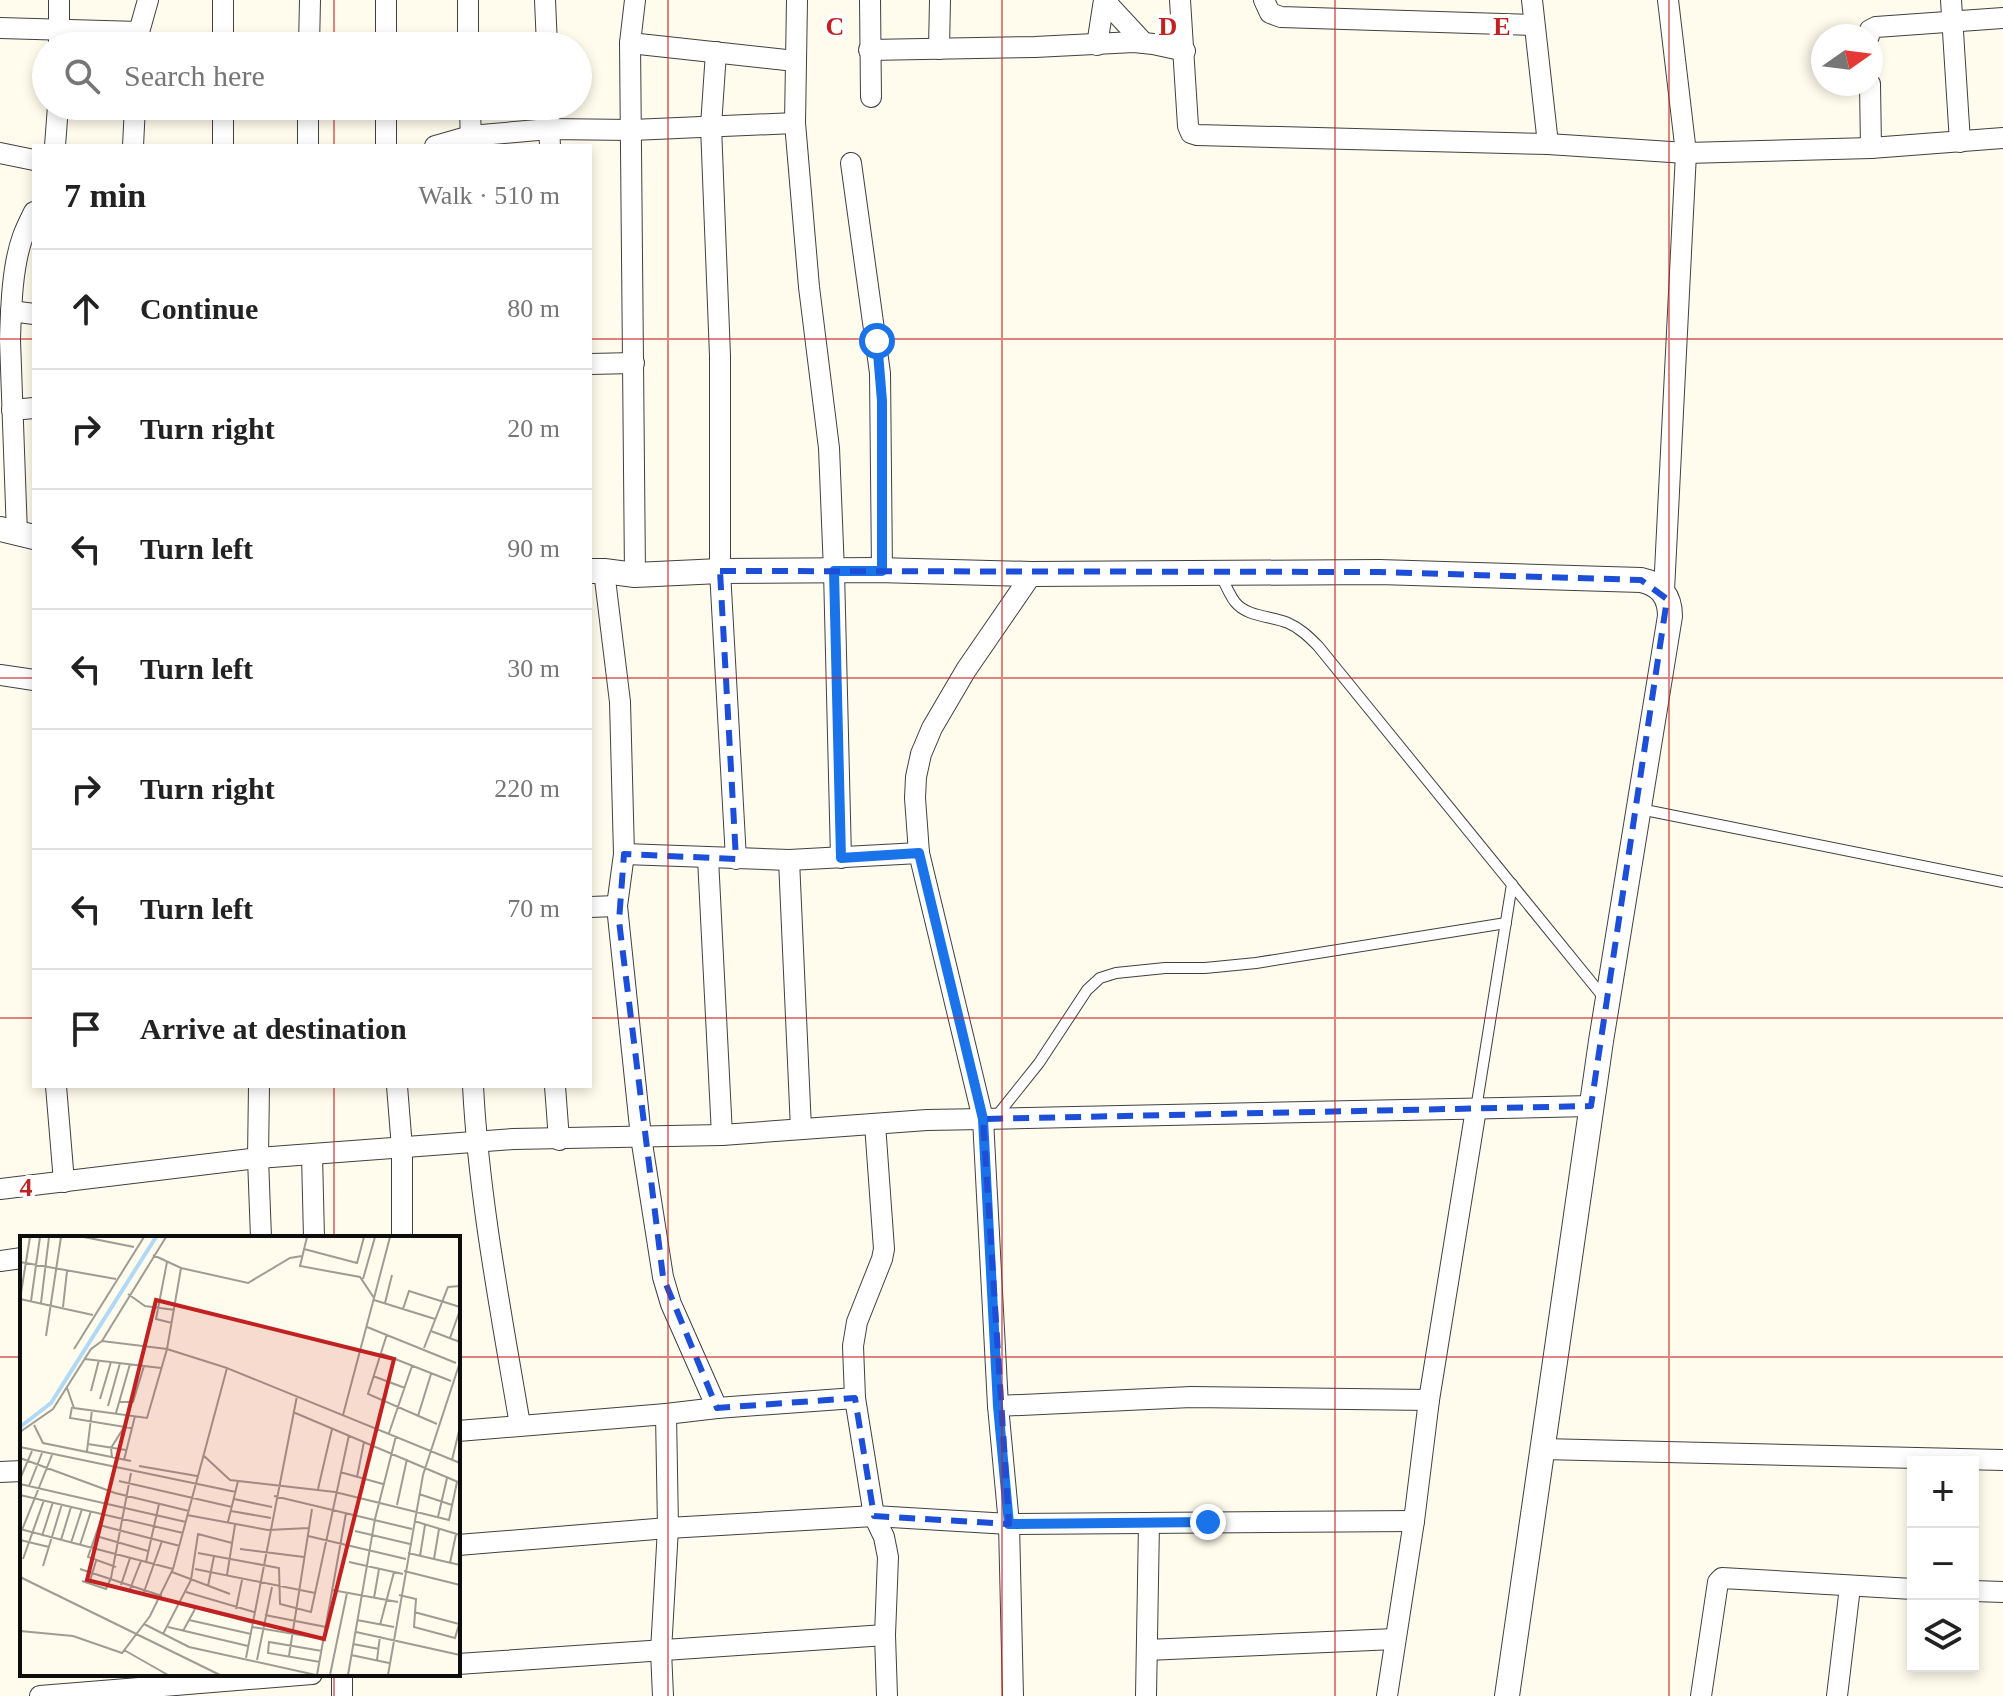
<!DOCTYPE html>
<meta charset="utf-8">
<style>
:root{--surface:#fff;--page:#f6f6f6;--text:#222;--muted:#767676;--line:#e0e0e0}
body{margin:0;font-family:"Times New Roman",serif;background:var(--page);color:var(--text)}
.controls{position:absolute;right:24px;bottom:24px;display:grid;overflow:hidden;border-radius:0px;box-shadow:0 4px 12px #0003}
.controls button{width:72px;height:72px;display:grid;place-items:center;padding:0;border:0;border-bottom:2px solid var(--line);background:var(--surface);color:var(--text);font:40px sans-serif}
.compass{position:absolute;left:1811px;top:24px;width:72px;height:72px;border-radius:50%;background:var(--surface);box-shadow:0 4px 12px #0003;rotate:76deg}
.stop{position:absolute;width:24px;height:24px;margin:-18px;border:6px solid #1a73e8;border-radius:50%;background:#fff}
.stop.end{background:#1a73e8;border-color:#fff;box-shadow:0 2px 8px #0008}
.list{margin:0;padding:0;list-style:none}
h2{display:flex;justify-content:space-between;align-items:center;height:104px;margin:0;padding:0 32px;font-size:34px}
h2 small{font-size:26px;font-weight:400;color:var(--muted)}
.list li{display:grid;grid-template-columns:52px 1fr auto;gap:24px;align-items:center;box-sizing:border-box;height:120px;padding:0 32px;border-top:2px solid var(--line)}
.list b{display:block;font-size:30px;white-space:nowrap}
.list em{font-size:26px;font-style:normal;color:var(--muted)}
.icon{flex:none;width:44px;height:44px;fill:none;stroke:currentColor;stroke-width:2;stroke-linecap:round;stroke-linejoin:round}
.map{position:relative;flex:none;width:2003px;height:1696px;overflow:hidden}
.search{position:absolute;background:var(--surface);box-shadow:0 4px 12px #0003;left:32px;top:32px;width:560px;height:88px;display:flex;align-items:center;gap:20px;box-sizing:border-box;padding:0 28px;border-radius:44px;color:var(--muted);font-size:30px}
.panel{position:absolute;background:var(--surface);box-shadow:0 4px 12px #0003;left:32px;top:144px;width:560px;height:944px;border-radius:0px}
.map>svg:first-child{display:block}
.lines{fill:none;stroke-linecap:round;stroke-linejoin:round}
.service-casing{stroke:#404040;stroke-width:12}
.minor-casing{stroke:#404040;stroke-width:22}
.tertiary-casing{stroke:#404040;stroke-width:26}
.service{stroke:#fff;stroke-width:10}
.minor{stroke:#fff;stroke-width:20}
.tertiary{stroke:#fff;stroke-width:24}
.route{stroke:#1a73e8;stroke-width:10}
.marked{fill:none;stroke:#1d4ed8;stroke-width:6;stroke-dasharray:16 10;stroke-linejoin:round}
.grid{fill:none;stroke:#c12221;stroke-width:2;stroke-opacity:0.55}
.inset-river{fill:none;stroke:#b0d9f8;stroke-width:4}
.inset-road{fill:none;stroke:#9e9c93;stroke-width:2}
.view{fill:#c12221;fill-opacity:0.15;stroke:#c12221;stroke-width:4}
.inset-edge{fill:none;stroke:#0d0d0d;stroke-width:4}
.grid-label{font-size:26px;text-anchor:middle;font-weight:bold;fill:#c12221;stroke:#fff;stroke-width:8;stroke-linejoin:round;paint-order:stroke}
</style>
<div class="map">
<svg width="2003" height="1696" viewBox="0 0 2003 1696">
<rect width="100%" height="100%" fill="#fffced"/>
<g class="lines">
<g class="service-casing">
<g id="service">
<path d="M1220,573C1224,582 1229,594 1235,602C1247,617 1271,616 1288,623C1300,628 1309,637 1318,646L1605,999"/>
<polyline points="1640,809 2003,882"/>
<polyline points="1476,1109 1512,884"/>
<polyline points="995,1118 1039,1063 1087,990 1100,978 1116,973 1165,968 1205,968 1256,963 1506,923"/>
</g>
</g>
<g class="minor-casing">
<g id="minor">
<polyline points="223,0 223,46"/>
<polyline points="468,0 468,46"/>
<polyline points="545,0 547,46"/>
<polyline points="635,0 630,43 635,575"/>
<polyline points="797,0 795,123 809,287 829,448 834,571 841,858"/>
<polyline points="870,0 871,97"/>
<polyline points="1104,0 1143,42"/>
<polyline points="1180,0 1188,126 1191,133 1197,135 1548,144 1686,153 1871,148 2003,138"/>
<polyline points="1264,0 1270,13 1281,17 1534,25"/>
<polyline points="1532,0 1548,144"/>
<polyline points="1951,0 1960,142"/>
<polyline points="0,28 139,32"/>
<polyline points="1869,36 1870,30 1876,27 2003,18"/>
<polyline points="138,43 139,32 148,0"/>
<polyline points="630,43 795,61"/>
<polyline points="1097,45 1104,0"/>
<polyline points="59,46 59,0"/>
<polyline points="309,46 310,0"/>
<polyline points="386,46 386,0"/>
<polyline points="939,49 940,0"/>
<polyline points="869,50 1035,47 1134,42 1153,44 1185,51"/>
<polyline points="716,52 711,126 720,356 720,571 736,859"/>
<polyline points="1870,84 1871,148"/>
<polyline points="223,106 223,146"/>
<polyline points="470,106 471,146"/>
<polyline points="548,106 550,146"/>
<polyline points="55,146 58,106"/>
<polyline points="133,146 135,106"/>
<polyline points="308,146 308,106"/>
<polyline points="386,146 386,106"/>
<polyline points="435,146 470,136 549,129 632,130 795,123"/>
<polyline points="0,153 34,160"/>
<polyline points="851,163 880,373 882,571"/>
<polyline points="11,311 34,314"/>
<polyline points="590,364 634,363"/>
<polyline points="12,410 34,408"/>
<path d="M17,534L10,340C11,308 12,266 23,236C26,228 30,220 34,212"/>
<polyline points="604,571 620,702 624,854 617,906 641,1137 663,1277 671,1304 717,1408"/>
<polyline points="1664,591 1686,153 1668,0"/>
<polyline points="0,675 34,680"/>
<polyline points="624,854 789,860 919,853"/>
<polyline points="708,858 722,1135"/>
<polyline points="789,860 801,1129"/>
<polyline points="590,907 617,906"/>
<polyline points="56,1086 64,1182"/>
<polyline points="259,1086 258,1158 261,1238"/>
<polyline points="397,1086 402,1148 402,1238"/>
<path d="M473,1086C479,1200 501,1312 520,1425"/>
<polyline points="555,1086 559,1140"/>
<polyline points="875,1124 884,1249 882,1259 857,1322 853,1346 855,1398 874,1516 884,1537 888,1557 885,1635 887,1696"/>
<polyline points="312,1155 314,1238"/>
<polyline points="0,1189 258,1158 513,1139 722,1135 927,1120 983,1119 1591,1106"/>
<polyline points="0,1261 22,1258"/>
<polyline points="998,1406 1191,1397 1429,1400"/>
<polyline points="458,1431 666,1414 717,1408 855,1398"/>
<polyline points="1542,1449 2003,1460"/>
<polyline points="0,1472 22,1471"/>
<polyline points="458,1545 668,1528 874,1516 1009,1524 1414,1521"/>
<polyline points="1973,1591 2003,1592"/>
<polyline points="1147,1650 1395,1639"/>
<polyline points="458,1664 885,1635"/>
<polyline points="342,1674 342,1696"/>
<polyline points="40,1696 312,1674"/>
<polyline points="663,1696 661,1651 668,1528 666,1414"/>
<polyline points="1013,1696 1009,1524 998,1406 983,1119 919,853 915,798 916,777 921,754 932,728 966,670 1032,574"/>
<polyline points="1146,1696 1149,1523"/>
<polyline points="1387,1696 1414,1521 1429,1400 1476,1109"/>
<polyline points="1701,1696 1718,1582 1722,1578 1913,1589"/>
<polyline points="1837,1696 1850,1587"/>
</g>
</g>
<g class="tertiary-casing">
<g id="tertiary">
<polyline points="0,529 34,537"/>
<path d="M590,571H604L635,575L720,571L877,570L1032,574L1379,572L1641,580C1660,584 1670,596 1670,616L1601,1041L1507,1696"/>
</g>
</g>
<use href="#service" class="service"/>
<use href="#minor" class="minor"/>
<use href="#tertiary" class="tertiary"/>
</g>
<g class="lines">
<polyline class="route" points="877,341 882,401 882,571 834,571 841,858 919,853 983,1119 998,1406 1009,1524 1208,1522"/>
</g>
<path class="marked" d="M720,571L1379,572L1641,580L1667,599L1591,1106L983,1119L1009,1524L874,1516L855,1398L717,1408L663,1277L619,921L624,854L736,859Z"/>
<path class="grid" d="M334,0V46M668,0V1696M1002,0V1696M1335,0V1696M1669,0V1696M334,106V146M0,339H34M590,339H2003M0,678H34M590,678H2003M0,1018H34M590,1018H2003M334,1086V1238M0,1357H22M458,1357H2003M334,1674V1696"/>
<g transform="translate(20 1236)">
<rect width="440" height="440" fill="#fffced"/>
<path class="inset-river" d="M0,191L31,167L136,1"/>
<path class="inset-road" d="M64,1L114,11M287,1L280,30L340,41L354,62L323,179M284,13L337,27L344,1M133,19L161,32L228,47L270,22L282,20M0,26L96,43M147,26L136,83L152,87M343,43L355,1M108,58L125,70L155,74M354,62L370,1M0,63L73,79M0,63L10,1M354,64L415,83M11,65L20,1M21,67L29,1M365,67L372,39M43,71L47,35M383,73L389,55L440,71M347,91L436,127M411,95L440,106M367,98L348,158L417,188M26,100L41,1M430,102L440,74M82,105L146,1M404,112L428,51L440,50M54,113L124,1M360,117L431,145M65,123L141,132M353,140L385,152M47,152L54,172L127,182L147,113L161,32M71,155L79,124M80,163L91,126M99,166H113L124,130M88,170L100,127M52,171L50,182L111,192M273,176L438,246M96,177L110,128M398,180L411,138M14,189L23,207L111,225M0,196L33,173L71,113L82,105L147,113L207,132M369,197L392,130M68,208L106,214M0,211L216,256M67,215L72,174M183,219L210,244L315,256L429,284L437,246M92,221L91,212L106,188M0,222L95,257L169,275M104,224L115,180M432,224L439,195M119,230L177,240M320,236L363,248M337,241L344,206M0,243L12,215M99,245L212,271M0,248L166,286M9,250L22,217M298,253L312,193M399,258L432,269M0,259L163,297M254,260L392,293M214,263L252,271M377,269L387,223M211,275L251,282M83,278L68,321L96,331M167,279L248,294L289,292M418,281L427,242M394,285L440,299M208,286L218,245M79,289L160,310M0,293L153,333M2,294L32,219M335,295L390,308M22,300L33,266M76,300L128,315M288,300L386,323M0,304L29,311M41,304L51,271M51,307L62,273M60,309L71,275M220,313L284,321M178,317L259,332L260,368L291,376L329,199M388,317L440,329M400,320L405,289M3,323L24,264M414,323L419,293M126,326L139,268M329,326L383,338M430,327L436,298M23,330L42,268M60,333L142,360M175,333L295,357M384,335L440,349M152,336L210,358M207,339L215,289M0,341L200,439M62,345L86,353L91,342L111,237M69,348L76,325M101,349L110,322M188,350L194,320M110,353L121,325M312,354L378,366M124,356L142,305M166,356L234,376M379,359L396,363L394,391L435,402L440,385M354,362L359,333M161,368L233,387M216,373L222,344M394,376L439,388M245,379L306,391M169,384L231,398M337,384L374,391M124,388L169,411L296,439M360,389L374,336M148,391L228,410M232,391L304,403M0,395L53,400L102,417L130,380L153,333L207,132L440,227M163,395L175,373M336,396L440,419M143,398L171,344L178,298L212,307M333,408L359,413M104,414L148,439M331,419L369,427M269,420L292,273M226,422L277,160M237,424L252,351M357,424L360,400M300,426L248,417L249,406L302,415M297,439L326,277M310,439L327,357M328,439L355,283L376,200M368,439L403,239L440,126"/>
<path class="view" d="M136,64L374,123L304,403L67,344Z"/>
<rect width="440" height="440" class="inset-edge"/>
</g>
<g class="grid-label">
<text x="835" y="35">C</text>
<text x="1168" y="35">D</text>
<text x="1502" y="35">E</text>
<text x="26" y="1196">4</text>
</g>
</svg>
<div class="controls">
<button>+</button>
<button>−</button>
<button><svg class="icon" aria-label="layers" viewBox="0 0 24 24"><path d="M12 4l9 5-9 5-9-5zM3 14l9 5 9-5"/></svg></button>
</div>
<svg class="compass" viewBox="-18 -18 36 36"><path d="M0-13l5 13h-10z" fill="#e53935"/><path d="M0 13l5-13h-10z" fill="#767676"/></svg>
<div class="stop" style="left:877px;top:341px"></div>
<div class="stop end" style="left:1208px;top:1522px"></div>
<div class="search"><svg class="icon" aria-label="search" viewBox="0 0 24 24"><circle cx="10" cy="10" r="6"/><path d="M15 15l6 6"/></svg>Search here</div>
<section class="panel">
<h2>7 min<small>Walk · 510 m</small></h2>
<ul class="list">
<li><svg class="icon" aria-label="ahead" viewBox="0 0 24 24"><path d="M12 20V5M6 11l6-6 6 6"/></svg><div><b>Continue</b></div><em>80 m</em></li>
<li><svg class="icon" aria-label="right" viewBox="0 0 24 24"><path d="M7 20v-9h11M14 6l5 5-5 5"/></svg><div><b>Turn right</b></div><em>20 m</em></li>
<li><svg class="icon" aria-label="left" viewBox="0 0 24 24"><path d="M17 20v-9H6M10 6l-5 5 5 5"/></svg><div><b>Turn left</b></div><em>90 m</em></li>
<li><svg class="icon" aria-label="left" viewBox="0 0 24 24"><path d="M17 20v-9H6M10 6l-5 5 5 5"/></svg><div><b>Turn left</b></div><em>30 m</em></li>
<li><svg class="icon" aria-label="right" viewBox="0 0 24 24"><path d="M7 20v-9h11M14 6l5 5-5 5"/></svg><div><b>Turn right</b></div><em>220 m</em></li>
<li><svg class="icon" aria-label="left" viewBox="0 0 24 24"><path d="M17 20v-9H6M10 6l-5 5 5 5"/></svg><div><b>Turn left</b></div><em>70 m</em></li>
<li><svg class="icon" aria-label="arrive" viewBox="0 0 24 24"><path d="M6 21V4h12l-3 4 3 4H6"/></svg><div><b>Arrive at destination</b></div></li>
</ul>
</section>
</div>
